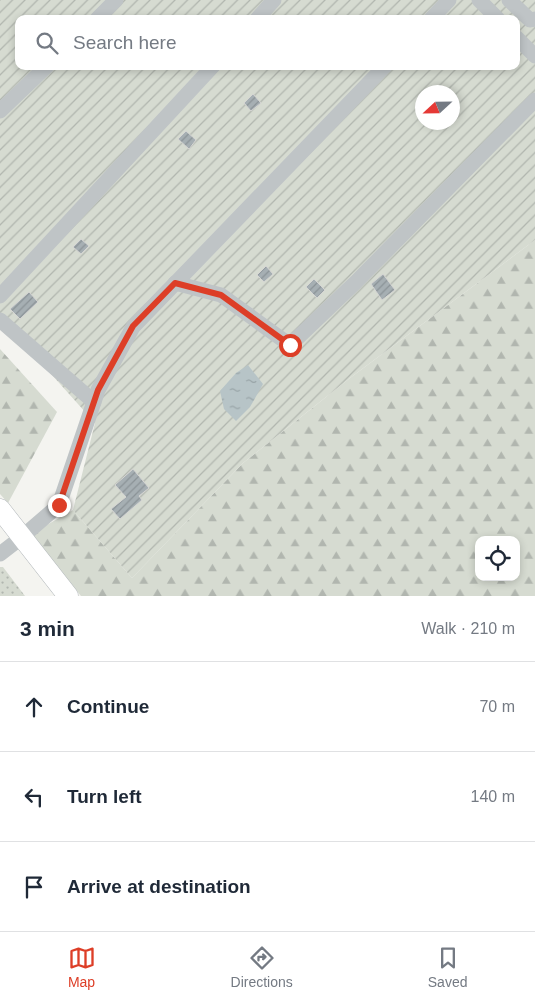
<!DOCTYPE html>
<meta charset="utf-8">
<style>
:root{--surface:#fff;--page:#f2f2f3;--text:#1f2937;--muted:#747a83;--line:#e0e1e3;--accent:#dd3e27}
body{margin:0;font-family:Helvetica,sans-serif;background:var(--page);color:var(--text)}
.controls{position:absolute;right:15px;bottom:15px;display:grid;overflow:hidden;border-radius:10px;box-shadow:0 2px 8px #0003}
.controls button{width:45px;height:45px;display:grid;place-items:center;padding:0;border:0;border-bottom:1px solid var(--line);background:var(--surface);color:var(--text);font:25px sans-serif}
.compass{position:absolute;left:415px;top:85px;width:45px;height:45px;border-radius:50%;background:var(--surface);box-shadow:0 2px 8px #0003;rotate:248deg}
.stop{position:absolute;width:15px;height:15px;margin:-11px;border:4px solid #dd3e27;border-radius:50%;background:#fff}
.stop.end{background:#dd3e27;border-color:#fff;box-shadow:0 1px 5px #0008}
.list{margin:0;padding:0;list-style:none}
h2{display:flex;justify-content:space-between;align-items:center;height:65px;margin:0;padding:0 20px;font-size:21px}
h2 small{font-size:16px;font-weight:400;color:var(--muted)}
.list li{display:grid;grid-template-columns:32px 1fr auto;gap:15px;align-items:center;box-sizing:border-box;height:90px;padding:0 20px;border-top:1px solid var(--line)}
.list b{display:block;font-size:19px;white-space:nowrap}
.list em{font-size:16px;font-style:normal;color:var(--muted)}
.icon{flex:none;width:28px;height:28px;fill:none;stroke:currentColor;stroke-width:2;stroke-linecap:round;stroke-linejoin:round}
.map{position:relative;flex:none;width:535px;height:596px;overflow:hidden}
.search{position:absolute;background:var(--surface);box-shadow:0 2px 8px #0003;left:15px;right:15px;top:15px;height:55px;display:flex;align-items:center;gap:12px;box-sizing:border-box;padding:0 18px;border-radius:10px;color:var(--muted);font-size:19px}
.sheet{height:335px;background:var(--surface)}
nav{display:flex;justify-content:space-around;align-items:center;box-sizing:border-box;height:70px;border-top:1px solid var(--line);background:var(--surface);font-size:14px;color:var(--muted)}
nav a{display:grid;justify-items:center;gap:2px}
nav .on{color:var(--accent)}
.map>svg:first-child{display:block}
.grass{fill:url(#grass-dots)}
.forest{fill:url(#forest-firs);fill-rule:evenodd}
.garden{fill:url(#garden-furrows);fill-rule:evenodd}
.water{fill:url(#water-ripples)}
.building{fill:url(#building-hatch);stroke:#d5d5d3}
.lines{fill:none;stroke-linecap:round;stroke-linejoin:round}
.major-casing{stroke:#b2b7ba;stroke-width:21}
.minor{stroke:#bfc4c6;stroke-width:15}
.major{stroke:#fff;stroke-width:20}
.route{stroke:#dd3e27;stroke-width:6}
</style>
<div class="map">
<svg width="535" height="596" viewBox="0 0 535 596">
<defs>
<pattern id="grass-dots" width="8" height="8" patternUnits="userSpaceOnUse" patternTransform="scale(1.25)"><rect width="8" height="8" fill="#d6dbd1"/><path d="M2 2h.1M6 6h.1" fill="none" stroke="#b1b6af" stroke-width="1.8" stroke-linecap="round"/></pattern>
<pattern id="forest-firs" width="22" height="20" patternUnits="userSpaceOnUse" patternTransform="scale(1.25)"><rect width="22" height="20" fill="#d6dbd1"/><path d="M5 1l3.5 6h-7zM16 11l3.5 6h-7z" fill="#b1b6af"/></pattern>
<pattern id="garden-furrows" width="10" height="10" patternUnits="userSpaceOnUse" patternTransform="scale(1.25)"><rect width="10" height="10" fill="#d6dbd1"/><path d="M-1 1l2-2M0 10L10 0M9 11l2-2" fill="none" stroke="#b1b6af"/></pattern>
<pattern id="water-ripples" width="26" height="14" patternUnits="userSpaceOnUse" patternTransform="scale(1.25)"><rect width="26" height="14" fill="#b7c4c7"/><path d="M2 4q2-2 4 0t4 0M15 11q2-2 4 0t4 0" fill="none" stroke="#98a4a7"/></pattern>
<pattern id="building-hatch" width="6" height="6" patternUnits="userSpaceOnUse" patternTransform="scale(1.25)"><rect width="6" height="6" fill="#a6afb3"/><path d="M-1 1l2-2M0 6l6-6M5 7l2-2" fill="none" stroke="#8b9397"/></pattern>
</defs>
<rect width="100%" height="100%" fill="#f4f4f0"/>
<polygon class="grass" points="0,567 3,567 25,596 0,596"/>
<g class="forest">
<path d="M535,240V596H81L31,534L73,510L132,578L243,463L350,378ZM479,540H516V577H479Z"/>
<polygon points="0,349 57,412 8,503 0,494"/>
</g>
<path class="garden" d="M0,0H535V240L350,378L243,463L132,578L73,510L95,423L0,317ZM19,19H516V66H19ZM422,92H452V122H422Z"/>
<polygon class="water" points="248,365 263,384 250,407 236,421 224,409 220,391 236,373"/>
<g class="building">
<polygon points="253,94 261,103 251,111 244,103"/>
<polygon points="186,131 196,140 189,149 178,139"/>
<polygon points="81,239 89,246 81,254 73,247"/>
<polygon points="266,266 273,274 264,282 257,275"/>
<polygon points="383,274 395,290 382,300 371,284"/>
<polygon points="314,279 325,290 317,298 306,287"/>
<polygon points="29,292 38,302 20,319 10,309"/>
<polygon points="133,469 149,488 139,496 142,500 120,519 111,509 126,497 115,485"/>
</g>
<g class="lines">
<g class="major-casing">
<polyline id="major" points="0,509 68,596"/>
</g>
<g class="minor">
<polyline points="479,0 498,19"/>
<polyline points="509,0 530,20 535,19"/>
<polyline points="97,19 116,0"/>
<polyline points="257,19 274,0"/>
<polyline points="431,19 449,0"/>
<polyline points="516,37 535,56"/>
<polyline points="0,111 47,66"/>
<polyline points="175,283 221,295 290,345 356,282 535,100"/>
<polyline points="0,296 213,66"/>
<polyline points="0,320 94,402"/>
<polyline points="0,554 22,537 59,505 98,390 133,327 385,66"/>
</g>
<use href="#major" class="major"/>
</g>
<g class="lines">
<polyline class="route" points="59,505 98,390 133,326 175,283 221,295 290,345"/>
</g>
</svg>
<div class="controls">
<button><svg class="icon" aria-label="locate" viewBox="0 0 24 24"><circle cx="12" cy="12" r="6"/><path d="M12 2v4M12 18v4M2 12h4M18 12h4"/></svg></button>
</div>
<svg class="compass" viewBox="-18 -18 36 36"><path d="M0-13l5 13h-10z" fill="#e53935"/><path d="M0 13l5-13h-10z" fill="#747a83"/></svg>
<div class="stop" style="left:290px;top:345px"></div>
<div class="stop end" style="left:59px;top:505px"></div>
<div class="search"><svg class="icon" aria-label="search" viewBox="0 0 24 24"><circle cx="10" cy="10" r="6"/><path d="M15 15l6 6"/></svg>Search here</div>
</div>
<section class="sheet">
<h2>3 min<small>Walk · 210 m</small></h2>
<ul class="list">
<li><svg class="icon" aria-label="ahead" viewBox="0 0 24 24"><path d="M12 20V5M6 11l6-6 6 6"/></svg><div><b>Continue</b></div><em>70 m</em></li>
<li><svg class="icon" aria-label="left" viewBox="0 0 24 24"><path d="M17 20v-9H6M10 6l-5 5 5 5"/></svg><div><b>Turn left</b></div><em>140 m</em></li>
<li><svg class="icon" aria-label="arrive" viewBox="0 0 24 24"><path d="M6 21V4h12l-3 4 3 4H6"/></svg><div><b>Arrive at destination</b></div></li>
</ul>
</section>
<nav>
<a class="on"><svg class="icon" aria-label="map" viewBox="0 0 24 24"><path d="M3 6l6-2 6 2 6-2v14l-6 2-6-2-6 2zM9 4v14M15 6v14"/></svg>Map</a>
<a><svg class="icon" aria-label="directions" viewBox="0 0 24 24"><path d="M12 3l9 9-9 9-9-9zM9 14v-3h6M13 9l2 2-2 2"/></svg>Directions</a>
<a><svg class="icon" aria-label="saved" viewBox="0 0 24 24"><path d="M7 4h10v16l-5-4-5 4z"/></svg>Saved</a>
</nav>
